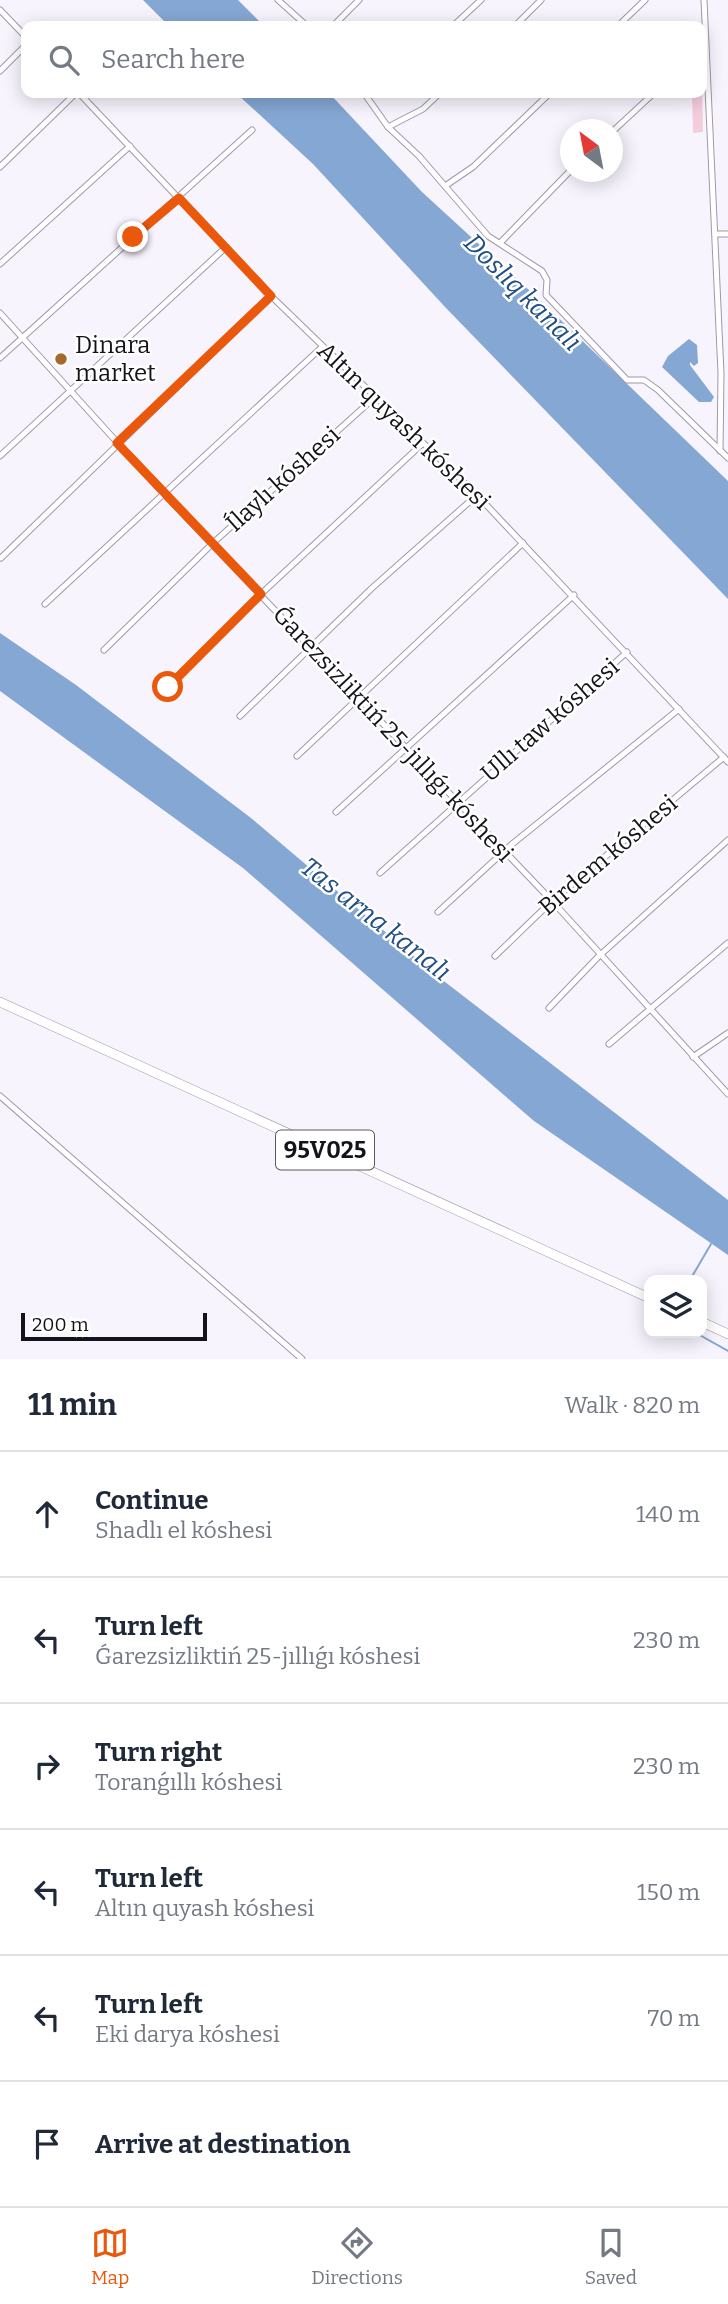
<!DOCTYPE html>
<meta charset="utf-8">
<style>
:root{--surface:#fff;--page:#f2f2f3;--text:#1f2937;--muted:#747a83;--line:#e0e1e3;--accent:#ea580c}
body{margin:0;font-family:Bitter,serif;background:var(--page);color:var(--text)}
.controls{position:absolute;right:21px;bottom:21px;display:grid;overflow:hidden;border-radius:14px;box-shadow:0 4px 18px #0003}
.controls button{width:63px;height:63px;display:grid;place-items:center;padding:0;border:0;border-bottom:2px solid var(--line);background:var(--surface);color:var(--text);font:35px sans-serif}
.compass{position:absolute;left:560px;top:119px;width:63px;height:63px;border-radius:50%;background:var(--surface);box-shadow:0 4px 18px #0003;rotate:328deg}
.scale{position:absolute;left:21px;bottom:18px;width:186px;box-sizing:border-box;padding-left:7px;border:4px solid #15131a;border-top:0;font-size:19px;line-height:24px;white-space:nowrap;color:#15131a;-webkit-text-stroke:5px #fff;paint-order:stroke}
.stop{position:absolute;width:21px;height:21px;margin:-16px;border:5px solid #ea580c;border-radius:50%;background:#fff}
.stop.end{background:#ea580c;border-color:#fff;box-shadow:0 2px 7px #0008}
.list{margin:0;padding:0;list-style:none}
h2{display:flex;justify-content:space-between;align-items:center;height:91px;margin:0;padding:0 28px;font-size:30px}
h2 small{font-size:23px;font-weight:400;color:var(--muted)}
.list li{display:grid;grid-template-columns:46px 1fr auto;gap:21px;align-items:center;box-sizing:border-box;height:126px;padding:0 28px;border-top:2px solid var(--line)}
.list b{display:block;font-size:26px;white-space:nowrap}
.list p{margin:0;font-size:23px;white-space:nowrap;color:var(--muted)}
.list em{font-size:23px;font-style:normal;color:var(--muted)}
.icon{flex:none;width:38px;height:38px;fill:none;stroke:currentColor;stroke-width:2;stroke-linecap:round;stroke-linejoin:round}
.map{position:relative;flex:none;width:728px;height:1359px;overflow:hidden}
.search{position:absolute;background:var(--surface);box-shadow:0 4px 18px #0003;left:21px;right:21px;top:21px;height:77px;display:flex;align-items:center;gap:18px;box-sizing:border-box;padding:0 24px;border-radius:14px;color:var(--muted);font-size:26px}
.sheet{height:847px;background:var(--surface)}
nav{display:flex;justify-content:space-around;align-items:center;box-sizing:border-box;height:98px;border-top:2px solid var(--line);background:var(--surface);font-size:19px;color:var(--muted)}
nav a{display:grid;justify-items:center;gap:4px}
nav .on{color:var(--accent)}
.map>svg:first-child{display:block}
.green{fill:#f4ccdc}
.water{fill:#85a7d3}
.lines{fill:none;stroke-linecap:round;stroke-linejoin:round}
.stream{stroke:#85a7d3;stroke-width:2}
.minor-casing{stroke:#a098ac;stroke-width:7}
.primary-casing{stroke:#a098ac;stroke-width:10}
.minor{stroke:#fff;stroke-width:5}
.primary{stroke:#fff;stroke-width:9}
.route{stroke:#ea580c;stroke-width:9}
.poi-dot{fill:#a56a2b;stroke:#fff;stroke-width:2.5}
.labels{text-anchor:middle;stroke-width:5;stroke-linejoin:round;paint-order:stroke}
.shield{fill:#fff;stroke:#5b5a5f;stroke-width:2}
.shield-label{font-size:23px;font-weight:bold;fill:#15131a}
.poi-label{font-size:24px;fill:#15131a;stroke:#fff;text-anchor:start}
.street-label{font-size:24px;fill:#15131a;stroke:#fff}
.water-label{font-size:26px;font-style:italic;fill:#214e85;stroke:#fff}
</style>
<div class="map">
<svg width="728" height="1359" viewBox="0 0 728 1359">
<rect width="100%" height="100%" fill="#f7f4fd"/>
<polygon class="green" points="702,81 703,132 693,133 692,93 702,93"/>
<g class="water">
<polygon points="143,0 238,0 264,26 169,26"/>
<polygon points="236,93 329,93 422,192 542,302 728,481 728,599 446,308 313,164"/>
<polygon points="689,339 697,345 698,363 694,366 690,362 690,365 714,397 711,402 699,402 662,367 668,356"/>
<polygon points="0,633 76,685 251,818 436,975 728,1200 728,1255 534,1121 243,868 0,691"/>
</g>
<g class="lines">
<g class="stream">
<polyline points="690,1280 711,1244"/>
<polyline points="696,1333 728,1351"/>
</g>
<g class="minor-casing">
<g id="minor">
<polyline points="278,0 307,26"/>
<polyline points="704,0 721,373 720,451"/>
<polyline points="0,10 26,37"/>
<polyline points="333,26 359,0"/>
<polyline points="453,26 481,0"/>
<polyline points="515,26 541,0"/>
<polyline points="618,26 645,0"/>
<polyline points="0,71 26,45"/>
<polyline points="79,93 271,296 477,495 728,762"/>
<polyline points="364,93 388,127 419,156 488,236 542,271 547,280 546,295 627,380 644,380 658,390 728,458"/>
<polyline points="388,127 423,109 440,93"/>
<polyline points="612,132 654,93"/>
<polyline points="0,167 76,93"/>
<polyline points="445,186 473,167 550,93"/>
<polyline points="716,234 728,234"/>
<polyline points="500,243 570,171"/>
<polyline points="0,264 130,146"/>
<polyline points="0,313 164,494 552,901 728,1094"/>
<polyline points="0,358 252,130"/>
<polyline points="0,456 226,247"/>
<polyline points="1,558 271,296"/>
<polyline points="45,604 322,347"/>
<polyline points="104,650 213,543 374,398"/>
<polyline points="168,686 261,594 422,444"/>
<polyline points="240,716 372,588 477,495"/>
<polyline points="297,756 523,543"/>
<polyline points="336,812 574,595"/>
<polyline points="380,873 627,652"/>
<polyline points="438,912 511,845 679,709"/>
<polyline points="495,956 552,901 724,757"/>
<polyline points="549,1008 599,956 728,840"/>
<polyline points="609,1044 728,943"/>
<polyline points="693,1057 728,1033"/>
<polyline points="0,1096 302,1359"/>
</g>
</g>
<g class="primary-casing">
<g id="primary">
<polyline points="0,1002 649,1298"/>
<polyline points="702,1322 728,1334"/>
</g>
</g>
<use href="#minor" class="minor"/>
<use href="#primary" class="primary"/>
</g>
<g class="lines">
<polyline class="route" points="133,237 179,198 271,296 117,443 261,594 168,687"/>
</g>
<circle class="poi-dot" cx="61" cy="359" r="7"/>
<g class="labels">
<rect class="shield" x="276" y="1130.5" width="98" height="39" rx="5"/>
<g class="shield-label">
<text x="325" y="1158">95V025</text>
</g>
<g class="poi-label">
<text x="75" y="353">Dinara<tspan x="75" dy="28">market</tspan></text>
</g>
<g class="street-label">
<text transform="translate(404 426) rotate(44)" y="8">Altın quyash kóshesi</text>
<text transform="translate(283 479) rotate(-42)" y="8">Ílaylı kóshesi</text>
<text transform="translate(550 720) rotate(-41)" y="8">Ullı taw kóshesi</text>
<text transform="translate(393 734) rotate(47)" y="8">Ǵarezsizliktiń 25-jıllıǵı kóshesi</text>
<text transform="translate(608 855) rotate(-40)" y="8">Birdem kóshesi</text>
</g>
<g class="water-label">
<text transform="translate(523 292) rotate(45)" y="9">Doslıq kanalı</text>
<text transform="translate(376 919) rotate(38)" y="9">Tas arna kanalı</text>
</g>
</g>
</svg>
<div class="controls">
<button><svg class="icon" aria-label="layers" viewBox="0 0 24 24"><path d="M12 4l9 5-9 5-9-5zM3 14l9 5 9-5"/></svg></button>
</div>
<svg class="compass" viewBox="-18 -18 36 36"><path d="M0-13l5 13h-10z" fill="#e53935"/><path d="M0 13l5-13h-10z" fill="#747a83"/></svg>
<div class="scale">200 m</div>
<div class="stop" style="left:168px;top:687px"></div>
<div class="stop end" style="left:133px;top:237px"></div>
<div class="search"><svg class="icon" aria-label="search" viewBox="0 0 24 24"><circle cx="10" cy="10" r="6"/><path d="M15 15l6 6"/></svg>Search here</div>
</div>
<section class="sheet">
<h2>11 min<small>Walk · 820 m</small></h2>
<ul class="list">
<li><svg class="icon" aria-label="ahead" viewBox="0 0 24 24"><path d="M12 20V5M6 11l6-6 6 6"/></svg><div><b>Continue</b><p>Shadlı el kóshesi</p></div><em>140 m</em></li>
<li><svg class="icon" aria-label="left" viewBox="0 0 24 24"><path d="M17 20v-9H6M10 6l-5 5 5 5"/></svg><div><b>Turn left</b><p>Ǵarezsizliktiń 25-jıllıǵı kóshesi</p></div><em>230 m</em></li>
<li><svg class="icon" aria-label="right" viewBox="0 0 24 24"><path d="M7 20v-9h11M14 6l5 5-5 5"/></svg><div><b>Turn right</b><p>Toranǵıllı kóshesi</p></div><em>230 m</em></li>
<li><svg class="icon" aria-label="left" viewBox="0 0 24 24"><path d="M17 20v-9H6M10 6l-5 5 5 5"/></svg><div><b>Turn left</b><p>Altın quyash kóshesi</p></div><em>150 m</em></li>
<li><svg class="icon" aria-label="left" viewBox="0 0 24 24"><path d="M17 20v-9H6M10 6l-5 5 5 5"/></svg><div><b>Turn left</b><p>Eki darya kóshesi</p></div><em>70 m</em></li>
<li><svg class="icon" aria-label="arrive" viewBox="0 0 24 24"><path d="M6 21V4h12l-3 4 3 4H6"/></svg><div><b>Arrive at destination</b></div></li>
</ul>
</section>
<nav>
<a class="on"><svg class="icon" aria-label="map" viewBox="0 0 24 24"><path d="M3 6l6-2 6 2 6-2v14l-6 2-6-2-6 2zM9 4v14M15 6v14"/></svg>Map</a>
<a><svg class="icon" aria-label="directions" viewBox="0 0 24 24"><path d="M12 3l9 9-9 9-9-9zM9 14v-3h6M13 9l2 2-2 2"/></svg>Directions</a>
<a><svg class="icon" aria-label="saved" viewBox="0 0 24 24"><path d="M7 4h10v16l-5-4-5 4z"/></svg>Saved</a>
</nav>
